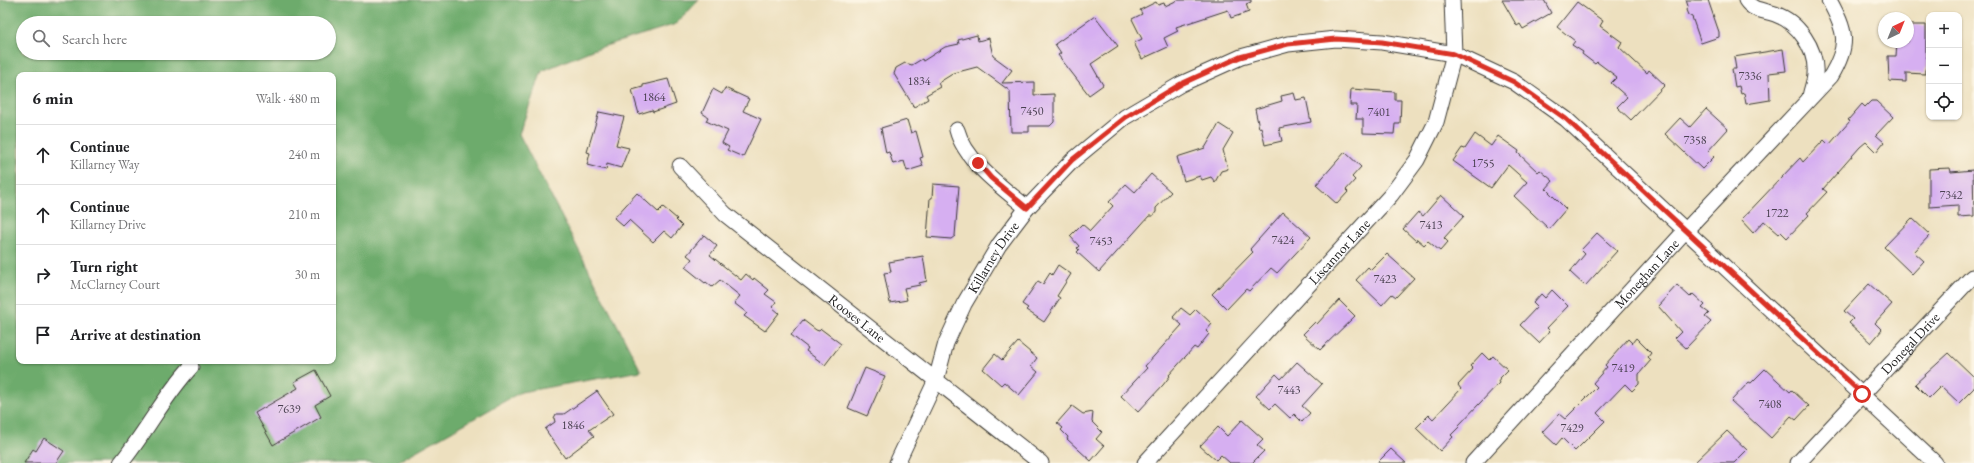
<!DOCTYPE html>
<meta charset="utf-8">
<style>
:root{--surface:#fff;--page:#f2f2f2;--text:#202124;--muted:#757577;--line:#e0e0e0}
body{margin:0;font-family:"EB Garamond",serif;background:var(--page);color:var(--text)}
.controls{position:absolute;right:12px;top:12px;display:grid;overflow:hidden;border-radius:8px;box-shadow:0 1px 3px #0004}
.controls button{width:36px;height:36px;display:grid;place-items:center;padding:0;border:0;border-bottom:1px solid var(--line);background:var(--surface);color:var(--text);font:20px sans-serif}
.compass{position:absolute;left:1878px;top:12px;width:36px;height:36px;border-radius:50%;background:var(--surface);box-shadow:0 1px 3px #0004;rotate:43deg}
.stop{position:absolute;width:12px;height:12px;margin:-9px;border:3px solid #d93025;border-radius:50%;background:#fff}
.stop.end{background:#d93025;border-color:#fff;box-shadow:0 1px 4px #0008}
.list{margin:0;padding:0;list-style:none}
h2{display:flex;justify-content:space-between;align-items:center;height:52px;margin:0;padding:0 16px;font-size:17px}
h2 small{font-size:13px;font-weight:400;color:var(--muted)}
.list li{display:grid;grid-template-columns:26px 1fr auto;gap:12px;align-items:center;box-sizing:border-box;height:60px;padding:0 16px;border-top:1px solid var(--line)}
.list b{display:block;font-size:15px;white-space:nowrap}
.list p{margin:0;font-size:13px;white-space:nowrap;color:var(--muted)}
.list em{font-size:13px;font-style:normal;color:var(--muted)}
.icon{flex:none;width:22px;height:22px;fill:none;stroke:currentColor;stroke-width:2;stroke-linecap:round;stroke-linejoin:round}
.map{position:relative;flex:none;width:1974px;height:463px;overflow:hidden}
.search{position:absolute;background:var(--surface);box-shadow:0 1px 3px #0004;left:16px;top:16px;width:320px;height:44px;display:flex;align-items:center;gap:10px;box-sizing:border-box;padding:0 14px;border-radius:22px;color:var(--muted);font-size:15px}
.panel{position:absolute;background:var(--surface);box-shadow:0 1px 3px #0004;left:16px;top:72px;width:320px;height:292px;border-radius:8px}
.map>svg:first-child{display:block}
.forest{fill:#6dab6c;stroke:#446444;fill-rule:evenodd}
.building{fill:#d6aff1}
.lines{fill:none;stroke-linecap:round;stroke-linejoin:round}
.minor-casing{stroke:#3b3934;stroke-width:17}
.minor{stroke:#fff;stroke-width:15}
.route{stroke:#d93025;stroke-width:5}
.labels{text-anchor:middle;stroke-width:3;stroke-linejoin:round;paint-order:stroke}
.number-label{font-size:12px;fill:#4a4151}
.street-label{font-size:14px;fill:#1c1c1c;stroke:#fcf5e5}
</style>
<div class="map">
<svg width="1974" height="463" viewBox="0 0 1974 463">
<rect width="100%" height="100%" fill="#fcf5e5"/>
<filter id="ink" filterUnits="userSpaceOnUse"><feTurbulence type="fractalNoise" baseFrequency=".025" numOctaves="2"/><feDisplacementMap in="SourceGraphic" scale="8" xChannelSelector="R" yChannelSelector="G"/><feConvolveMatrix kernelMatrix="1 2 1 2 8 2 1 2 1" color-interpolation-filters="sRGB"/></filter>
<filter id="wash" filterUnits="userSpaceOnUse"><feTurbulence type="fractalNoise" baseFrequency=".012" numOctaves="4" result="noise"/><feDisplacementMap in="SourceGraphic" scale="16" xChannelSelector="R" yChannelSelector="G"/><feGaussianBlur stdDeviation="0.9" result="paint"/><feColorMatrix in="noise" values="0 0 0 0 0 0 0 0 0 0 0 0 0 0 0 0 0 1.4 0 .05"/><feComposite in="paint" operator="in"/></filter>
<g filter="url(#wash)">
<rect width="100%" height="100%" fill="#ede0bf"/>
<path class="forest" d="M0,0H699L676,24L592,50L542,71L519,134L641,371L521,392L395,463H0ZM23,23H329V53H23ZM19,75H333V361H19Z"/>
<g id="blocks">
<g class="building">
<polygon points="1178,0 1251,0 1251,2 1246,4 1249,12 1231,18 1228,10 1176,27 1178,31 1164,38 1168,47 1142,59 1134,43 1142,39 1132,19 1142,14 1140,10 1156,2 1158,5 1164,3 1165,6"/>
<polygon points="1502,0 1544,0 1551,13 1523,29 1520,24 1517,26"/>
<polygon points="1686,0 1708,0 1719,32 1719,37 1701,43 1692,17 1688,15 1686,10 1688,6"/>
<polygon points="1577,2 1603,21 1600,26 1622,42 1619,47 1647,73 1649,70 1665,85 1631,120 1617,107 1627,97 1611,83 1617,77 1597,62 1595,64 1582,54 1583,52 1572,45 1575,41 1557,27"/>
<polygon points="1095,16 1118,46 1091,64 1103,85 1089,95 1058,55 1061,53 1055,44"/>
<polygon points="1908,25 1926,25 1926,57 1928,59 1927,67 1925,70 1925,74 1906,73 1906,82 1889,81 1888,56 1896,56 1897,42 1908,42"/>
<polygon points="977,35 978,41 989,38 993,56 1012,70 1002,83 1034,82 1034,95 1054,94 1054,122 1050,126 1029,126 1029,132 1011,132 1010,91 977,67 954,73 938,83 940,87 926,95 928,99 914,107 894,74 896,68 905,63 912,65 922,59 923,61 945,47 959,44 958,40"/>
<polygon points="1783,49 1786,71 1769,73 1770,100 1746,104 1744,93 1741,94 1739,86 1735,87 1732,69 1736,69 1734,57"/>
<polygon points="668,79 676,104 653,112 652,110 639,114 632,90 643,87 643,85"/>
<polygon points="725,88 749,99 743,111 761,119 743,157 727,150 729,147 722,143 728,131 706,121 708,117 702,113 713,89 722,94"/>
<polygon points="1351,89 1395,92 1395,100 1401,100 1400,124 1395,124 1394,134 1363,133 1363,119 1356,119 1357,105 1350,105"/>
<polygon points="1294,93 1296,100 1306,98 1311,122 1279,128 1282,141 1265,145 1261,127 1259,128 1255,109 1282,101 1281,96"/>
<polygon points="1871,101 1876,101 1893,117 1876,135 1884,142 1876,152 1866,142 1860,147 1823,189 1827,192 1807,213 1809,215 1787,238 1781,232 1779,234 1764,221 1753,233 1741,220 1800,158 1803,162 1824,140 1829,145 1850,121 1848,120 1862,104 1865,107"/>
<polygon points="1706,109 1728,129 1708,151 1714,157 1702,169 1665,134 1680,118 1690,127"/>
<polygon points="599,112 624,117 616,145 629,148 621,168 607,164 606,170 587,165 590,153 587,152"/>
<polygon points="907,120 911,133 916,131 923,157 920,158 923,166 907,171 904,161 893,164 889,152 886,153 881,128"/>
<polygon points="1219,124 1233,133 1223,150 1228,169 1221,171 1215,182 1211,177 1202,180 1200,176 1184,181 1177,157 1205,148"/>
<polygon points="1475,134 1491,146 1498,136 1519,151 1518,153 1538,172 1540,170 1553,181 1546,189 1566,209 1549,229 1514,196 1527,182 1508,165 1491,188 1453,161 1462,148 1465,149"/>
<polygon points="1345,152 1361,167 1352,177 1355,180 1346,190 1348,192 1337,204 1316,185"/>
<polygon points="1950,168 1951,172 1973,170 1974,216 1958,217 1958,205 1929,207 1929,169"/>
<polygon points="1151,174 1171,192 1156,208 1156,212 1153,216 1149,216 1099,272 1077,252 1079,250 1077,248 1079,246 1070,236 1082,224 1090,231 1113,206 1109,202 1126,184 1135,192"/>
<polygon points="933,184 959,186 955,236 951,239 927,237 930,198 932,198"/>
<polygon points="637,193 658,212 663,207 677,219 676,220 682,226 672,238 664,231 653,242 629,220 623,226 614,218"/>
<polygon points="1441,195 1464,216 1444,238 1448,242 1440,251 1428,241 1424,245 1417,239 1416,241 1403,229 1418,212 1423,216"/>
<polygon points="1283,212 1311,237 1277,273 1271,268 1249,291 1246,289 1227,309 1212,294 1253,252 1250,249"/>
<polygon points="1912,218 1930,235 1914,252 1924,261 1912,274 1884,247"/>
<polygon points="1597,233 1617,251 1585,286 1570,272 1585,254 1581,250"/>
<polygon points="704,235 717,246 710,255 741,280 746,274 753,280 754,278 769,290 765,294 776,302 772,307 779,313 765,331 744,316 747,313 734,303 740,296 720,280 712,287 706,282 705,283 685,267 692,259 687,255"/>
<polygon points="1387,254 1414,278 1396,297 1392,294 1382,305 1356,280 1368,267 1371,270"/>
<polygon points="923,256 927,281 919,283 920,285 904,288 907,300 890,303 884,273 891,272 889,262"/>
<polygon points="1058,265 1071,274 1057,296 1060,298 1044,322 1026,310 1028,308 1022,304 1038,281 1043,284 1050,273 1052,275"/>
<polygon points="1869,284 1892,304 1875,323 1882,330 1871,343 1849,323 1853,319 1844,311"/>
<polygon points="1677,285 1690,297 1693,294 1705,305 1702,308 1709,313 1705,317 1711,322 1686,348 1675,338 1681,332 1658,306"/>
<polygon points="1552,290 1568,306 1547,328 1550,331 1539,343 1520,325 1537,307 1533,303 1541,294 1545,298"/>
<polygon points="1339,300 1355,316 1320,350 1303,334 1315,322 1317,324"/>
<polygon points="1181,308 1190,315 1196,309 1212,324 1206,331 1209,334 1197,349 1194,347 1169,375 1170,376 1163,385 1138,412 1121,396 1147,368 1145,366 1182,325 1173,317"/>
<polygon points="803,320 816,330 819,331 821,329 841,344 825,365 806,351 808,348 791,335"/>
<polygon points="1636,338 1651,353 1648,357 1651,360 1639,374 1639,384 1632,391 1625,384 1597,413 1605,421 1575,451 1562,438 1556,445 1542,432 1559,414 1565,419 1597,387 1593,383 1607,367 1605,365 1628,339 1632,343"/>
<polygon points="1018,342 1037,358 1031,366 1038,372 1019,395 1004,382 1001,385 983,369 995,354 1002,360"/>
<polygon points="1482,353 1489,360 1493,356 1508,370 1500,378 1498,381 1499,383 1459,425 1460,426 1451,435 1453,437 1440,451 1416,428 1429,415 1433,419 1461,389 1458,385 1473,369 1470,366"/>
<polygon points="1949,353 1974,377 1974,388 1959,403 1941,386 1929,398 1915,384"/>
<polygon points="1297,362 1322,384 1302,406 1310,413 1302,422 1294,414 1290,418 1275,404 1270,409 1256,396 1276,374 1281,379"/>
<polygon points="865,368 885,376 867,416 848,408"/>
<polygon points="1765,369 1790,392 1792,390 1809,406 1796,420 1791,416 1771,438 1731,401 1749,382 1751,383"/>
<polygon points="316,370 330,396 315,405 321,417 273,445 255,413 298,388 294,382"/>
<polygon points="597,391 613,414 589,430 594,436 565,458 545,429 555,422 554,418 556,414 564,414"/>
<polygon points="1072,406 1083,414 1093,412 1092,422 1102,432 1096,439 1104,446 1091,461 1067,439 1068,437 1061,430 1063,428 1057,423"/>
<polygon points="1242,420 1263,439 1257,445 1264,451 1252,463 1230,463 1221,455 1216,460 1200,446 1218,427 1227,436"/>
<polygon points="1727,431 1747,450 1734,463 1694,463"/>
<polygon points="44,438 64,451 56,463 24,463 33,449 36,451"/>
<polygon points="1391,449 1406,463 1377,463"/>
</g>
</g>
</g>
<g filter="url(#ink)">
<use href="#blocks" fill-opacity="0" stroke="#3b3934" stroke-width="1"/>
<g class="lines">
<g class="minor-casing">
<g id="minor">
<path d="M1746,0C1753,11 1764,10 1775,14C1798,22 1817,49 1815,74C1815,81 1811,90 1810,97"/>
<path d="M957,130C965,161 1003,188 1027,208"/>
<path id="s1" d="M680,166L725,214L1041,463"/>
<path d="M121,463C146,432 164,396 191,367"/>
<path id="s2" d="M897,463L936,380L946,343L964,304L999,245L1027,208L1073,160L1125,117L1181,84L1241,57L1288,44L1336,39L1382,42L1454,54L1514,82L1566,119L1935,463"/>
<path id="s3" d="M1145,463L1391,195L1417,160L1436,122L1454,54L1452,0"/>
<path id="s4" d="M1473,463L1686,230L1831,76C1850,44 1846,31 1829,0"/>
<path id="s5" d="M1798,463L1972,277"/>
</g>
</g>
<use href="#minor" class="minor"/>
</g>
</g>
<g class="lines" filter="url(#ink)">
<polyline class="route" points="978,163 991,178 1027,208 1072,160 1126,117 1181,84 1240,57 1288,44 1336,39 1382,42 1454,54 1514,82 1566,119 1862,394"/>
</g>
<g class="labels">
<g class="number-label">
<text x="1750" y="80">7336</text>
<text x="919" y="85">1834</text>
<text x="654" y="101">1864</text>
<text x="1032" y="115">7450</text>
<text x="1379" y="116">7401</text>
<text x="1695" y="144">7358</text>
<text x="1483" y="167">1755</text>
<text x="1951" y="199">7342</text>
<text x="1777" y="217">1722</text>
<text x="1431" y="229">7413</text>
<text x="1283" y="244">7424</text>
<text x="1101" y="245">7453</text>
<text x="1385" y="283">7423</text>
<text x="1623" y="372">7419</text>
<text x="1289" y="394">7443</text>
<text x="1770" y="408">7408</text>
<text x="289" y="413">7639</text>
<text x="573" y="429">1846</text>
<text x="1572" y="432">7429</text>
</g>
<g class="street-label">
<text dy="5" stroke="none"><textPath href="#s3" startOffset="287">Liscannor Lane</textPath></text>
<text dy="5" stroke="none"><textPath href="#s2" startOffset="228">Killarney Drive</textPath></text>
<text dy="5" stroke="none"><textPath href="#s4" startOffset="257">Moneghan Lane</textPath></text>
<text dy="5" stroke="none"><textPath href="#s1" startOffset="234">Rooses Lane</textPath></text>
<text dy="5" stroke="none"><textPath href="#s5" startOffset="164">Donegal Drive</textPath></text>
</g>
</g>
</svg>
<div class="controls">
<button>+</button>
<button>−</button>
<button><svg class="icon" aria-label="locate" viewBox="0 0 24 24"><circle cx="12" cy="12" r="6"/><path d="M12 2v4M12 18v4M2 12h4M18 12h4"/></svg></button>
</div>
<svg class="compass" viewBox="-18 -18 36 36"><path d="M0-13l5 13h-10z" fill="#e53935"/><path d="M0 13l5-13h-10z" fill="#757577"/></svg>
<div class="stop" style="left:1862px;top:394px"></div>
<div class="stop end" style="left:978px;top:163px"></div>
<div class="search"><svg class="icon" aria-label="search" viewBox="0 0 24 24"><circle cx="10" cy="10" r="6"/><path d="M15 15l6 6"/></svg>Search here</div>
<section class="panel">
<h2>6 min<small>Walk · 480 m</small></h2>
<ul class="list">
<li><svg class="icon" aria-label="ahead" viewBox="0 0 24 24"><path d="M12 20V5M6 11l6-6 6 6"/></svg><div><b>Continue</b><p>Killarney Way</p></div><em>240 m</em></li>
<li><svg class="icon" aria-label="ahead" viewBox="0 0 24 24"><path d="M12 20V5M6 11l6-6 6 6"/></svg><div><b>Continue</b><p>Killarney Drive</p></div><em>210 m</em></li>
<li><svg class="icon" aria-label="right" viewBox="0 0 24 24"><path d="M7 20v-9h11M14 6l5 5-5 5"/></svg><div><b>Turn right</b><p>McClarney Court</p></div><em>30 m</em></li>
<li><svg class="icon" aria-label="arrive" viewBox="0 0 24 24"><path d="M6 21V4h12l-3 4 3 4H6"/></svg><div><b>Arrive at destination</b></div></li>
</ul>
</section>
</div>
